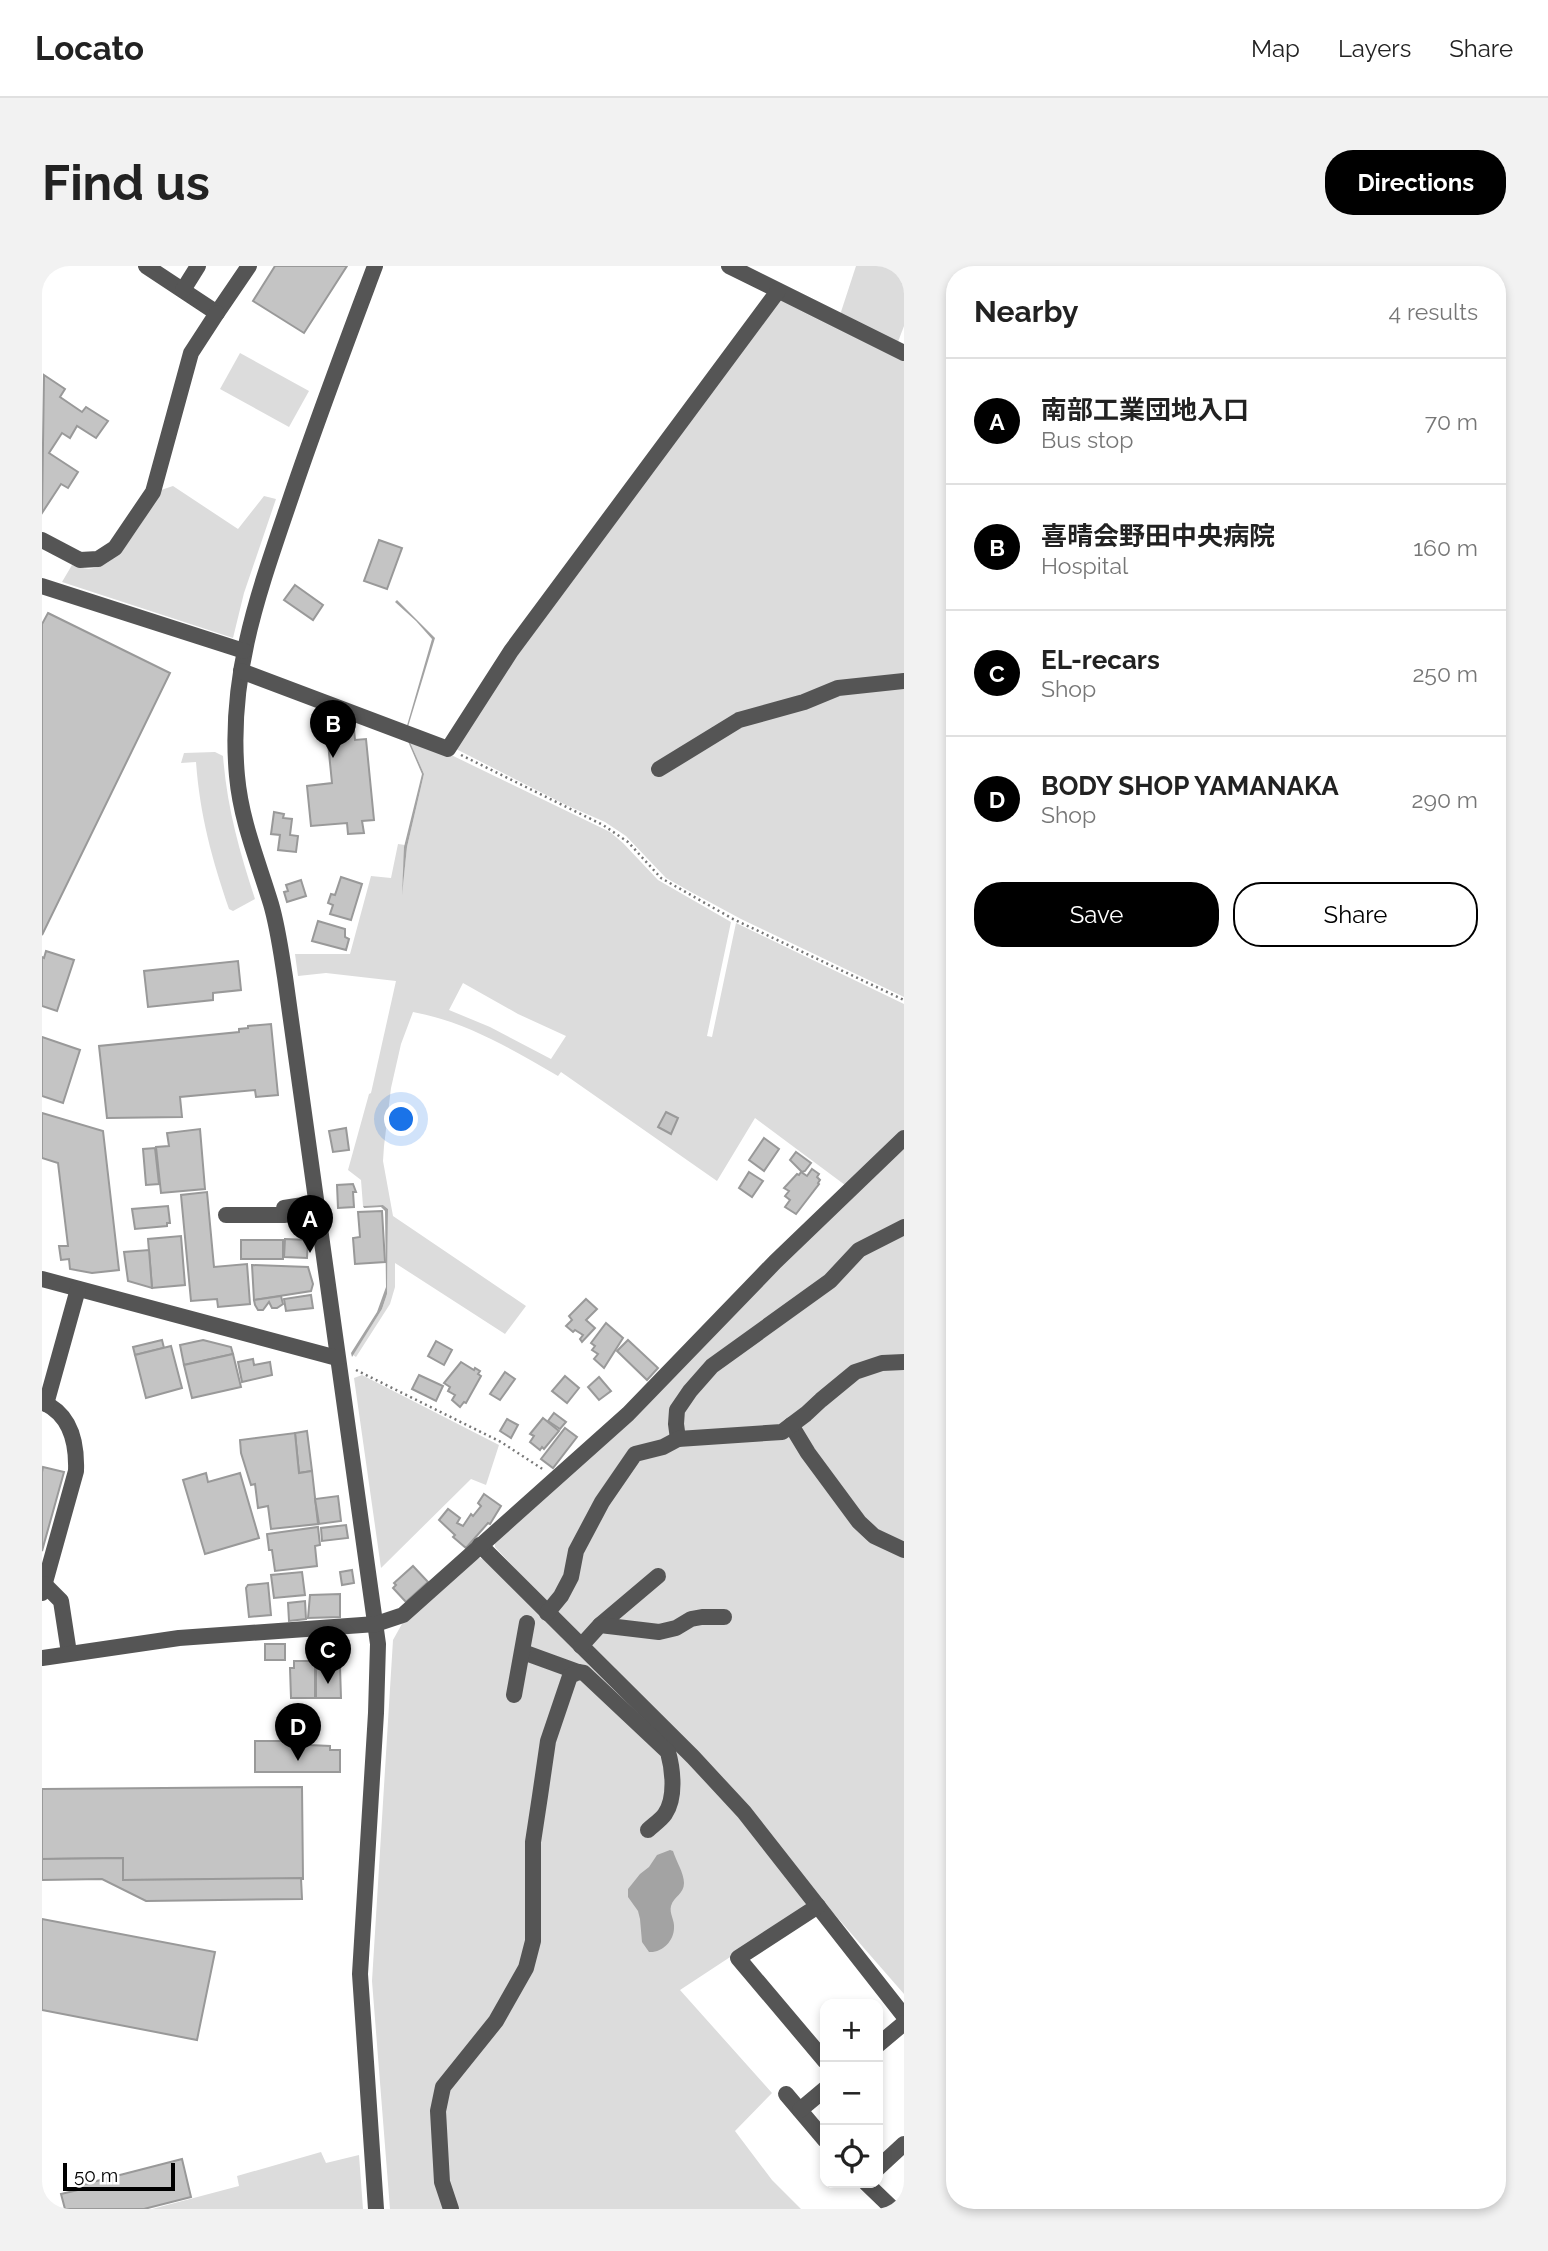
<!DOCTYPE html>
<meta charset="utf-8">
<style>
:root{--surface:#fff;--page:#f2f2f2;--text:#222;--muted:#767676;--line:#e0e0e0;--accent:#000}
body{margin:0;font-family:Raleway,"Noto Sans JP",sans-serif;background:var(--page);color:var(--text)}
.controls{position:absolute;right:21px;bottom:21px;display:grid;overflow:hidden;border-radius:14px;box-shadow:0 4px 10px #0003}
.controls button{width:63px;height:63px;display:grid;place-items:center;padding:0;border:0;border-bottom:2px solid var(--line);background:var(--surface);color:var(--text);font:35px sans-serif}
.scale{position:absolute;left:21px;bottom:18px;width:112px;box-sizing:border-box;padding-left:7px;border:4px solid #000;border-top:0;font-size:19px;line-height:24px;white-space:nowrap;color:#000;-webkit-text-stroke:5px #fff;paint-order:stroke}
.you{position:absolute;left:360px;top:854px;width:24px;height:24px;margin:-18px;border:5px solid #fff;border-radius:50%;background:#1a73e8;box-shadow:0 0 0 10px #1a73e833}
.badge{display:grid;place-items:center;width:46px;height:46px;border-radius:50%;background:var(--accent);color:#fff;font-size:23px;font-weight:700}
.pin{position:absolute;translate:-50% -58px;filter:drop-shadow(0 2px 4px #0008)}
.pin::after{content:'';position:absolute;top:37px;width:24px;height:21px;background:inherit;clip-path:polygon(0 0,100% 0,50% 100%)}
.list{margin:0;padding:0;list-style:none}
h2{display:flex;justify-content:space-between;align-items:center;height:91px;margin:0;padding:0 28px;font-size:30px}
h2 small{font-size:23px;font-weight:400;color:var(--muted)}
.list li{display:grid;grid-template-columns:46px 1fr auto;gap:21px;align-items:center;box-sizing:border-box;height:126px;padding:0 28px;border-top:2px solid var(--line)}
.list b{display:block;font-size:26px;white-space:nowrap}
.list p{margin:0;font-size:23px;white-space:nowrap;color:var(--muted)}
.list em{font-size:23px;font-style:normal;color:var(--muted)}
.actions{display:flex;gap:14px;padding:21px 28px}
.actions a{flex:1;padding:16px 0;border:2px solid var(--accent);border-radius:28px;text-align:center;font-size:24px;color:var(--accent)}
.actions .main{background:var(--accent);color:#fff}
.icon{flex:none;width:38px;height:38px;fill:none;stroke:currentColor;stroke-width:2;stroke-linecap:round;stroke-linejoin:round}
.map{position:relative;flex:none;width:862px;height:1943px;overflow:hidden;border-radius:28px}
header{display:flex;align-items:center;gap:42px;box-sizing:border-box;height:98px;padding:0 35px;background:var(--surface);border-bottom:2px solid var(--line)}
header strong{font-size:33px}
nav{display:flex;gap:38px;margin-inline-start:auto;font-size:24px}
.intro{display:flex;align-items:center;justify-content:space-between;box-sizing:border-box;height:168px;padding:0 42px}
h1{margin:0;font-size:49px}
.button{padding:18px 32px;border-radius:28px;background:var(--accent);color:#fff;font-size:24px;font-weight:700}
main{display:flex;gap:42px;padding:0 42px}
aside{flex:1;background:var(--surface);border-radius:28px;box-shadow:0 4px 10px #0003}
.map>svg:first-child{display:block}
.green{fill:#dcdcdc;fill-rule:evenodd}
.water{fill:#a3a3a3}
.building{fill:#c4c4c4;stroke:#999;stroke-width:2}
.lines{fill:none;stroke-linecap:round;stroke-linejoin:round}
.path{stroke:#777;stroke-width:2.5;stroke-dasharray:2 3.5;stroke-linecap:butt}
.minor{stroke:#555;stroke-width:16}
</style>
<header>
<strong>Locato</strong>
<nav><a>Map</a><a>Layers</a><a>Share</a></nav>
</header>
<div class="intro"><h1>Find us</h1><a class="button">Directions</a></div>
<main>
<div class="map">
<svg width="862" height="1943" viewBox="0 0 862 1943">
<rect width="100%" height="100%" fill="#fff"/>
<g class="green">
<polygon points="814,0 862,0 862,60 854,81 797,52"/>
<polygon points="740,32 862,92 862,731 699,653 649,626 624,612 584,570 563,556 524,539 414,483 457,409 734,34"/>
<polygon points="198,87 267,125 247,161 178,123"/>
<path d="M131,220L196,263L222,230L234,233L202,327L191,372L20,316L30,299C37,301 44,304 52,302C81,297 104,248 119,224Z"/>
<path d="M367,474L401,485L568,566L581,577L616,614L689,656L665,770L670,771L694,657L862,738V864L803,919L713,852L675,915L519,806L516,810C469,783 425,756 371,746L359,778L349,822L342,880L341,895L351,950L484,1040L463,1068L353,997V1021L348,1038L314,1091L311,1089L340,1043L345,1028L346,943L341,939L321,940L319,914L306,904L327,828L329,827L354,715L284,707L256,710L253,688H308L329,610L349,612L356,578L363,579L360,628L365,581L382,508ZM421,717L476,748L524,770L509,793L448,761L407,744Z"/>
<path d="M173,486L181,490C185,541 197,584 213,633L191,645L187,643C170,593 158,550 154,496L139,497L142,487Z"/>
<polygon points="862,881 862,1728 780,1634 453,1281 453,1275"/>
<polygon points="320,1109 457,1179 444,1219 429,1213 339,1302 312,1112"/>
<polygon points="438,1292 443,1294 643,1493 698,1550 767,1636 746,1653 638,1724 730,1827 693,1865 730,1914 759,1943 348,1943 330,1715 351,1374 361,1356 431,1293"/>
<polygon points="279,1886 284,1897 317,1889 321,1943 110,1943 197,1920 195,1910"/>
</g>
<g class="water">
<polygon points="355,334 393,372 365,464 364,463 390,373 374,355 353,336"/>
<polygon points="365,473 367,474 382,508 365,581 360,629 362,581 380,508"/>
<polygon points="341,939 346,943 345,1028 340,1043 310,1091 309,1087 335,1046 344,1021 343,945 339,941 322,942 321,940"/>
<path d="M628,1584L631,1585C634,1595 642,1607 642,1617C642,1628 632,1630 629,1640C627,1647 633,1655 632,1662C632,1675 620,1687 607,1686L600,1676L598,1653L596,1645L586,1631V1623L598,1608L607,1601L615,1589Z"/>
</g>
<g class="building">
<polygon points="233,0 305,0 262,67 211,35"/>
<polygon points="2,109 23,123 18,131 40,146 44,141 66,155 54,172 35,160 28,172 20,167 7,187 36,206 26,222 19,218 0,247"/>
<polygon points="337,274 360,282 345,323 322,315"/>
<polygon points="253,319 281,339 271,354 242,334"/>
<polygon points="6,347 128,407 0,669 0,358"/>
<polygon points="312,463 313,474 324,473 332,554 320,555 322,567 306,568 305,557 269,560 265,520 290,517 286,477 297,476 296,465"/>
<polygon points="232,546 242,548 241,552 250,553 248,569 256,570 254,586 236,584 238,569 229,568"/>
<polygon points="299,611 320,618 309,654 288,648 291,639 286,637 289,628 293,629"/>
<polygon points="259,614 264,630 245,636 242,626 246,625 244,619"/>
<polygon points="276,655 303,663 303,671 307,673 304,684 270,675"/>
<polygon points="4,685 32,694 15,745 0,740 0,691 2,692"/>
<polygon points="196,695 199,724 171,727 171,734 106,741 102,705"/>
<polygon points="229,758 236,829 214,831 213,824 138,831 140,851 65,852 57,780 197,766 197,763 206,762 206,760"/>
<polygon points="0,771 38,784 21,837 0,830"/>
<polygon points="624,846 636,852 629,868 616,861"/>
<polygon points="0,847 61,865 77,1004 50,1007 28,1003 27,993 19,994 17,980 26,980 16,897 0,892"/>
<polygon points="304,862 307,884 291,886 287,865"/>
<polygon points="158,863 163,923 119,927 114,881 127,880 125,867"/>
<polygon points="722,872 737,883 722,905 707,894"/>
<polygon points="113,882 117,918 104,919 101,883"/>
<polygon points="754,886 769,897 763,905 760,906 748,894"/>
<polygon points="770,903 777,908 775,911 778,914 776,917 777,918 754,948 743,941 748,934 743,930 747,925 742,922 755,908 757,909 759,906 765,910"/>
<polygon points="707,906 721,915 710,931 697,922"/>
<polygon points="311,918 314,926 311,926 312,941 296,942 295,919"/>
<polygon points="165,926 172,1001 205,998 208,1038 176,1041 175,1033 149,1035 139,929"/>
<polygon points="126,940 128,957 125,957 125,960 93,963 90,943"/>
<polygon points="340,945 343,996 313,998 311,972 318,971 316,946"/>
<polygon points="139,970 143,1019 110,1022 106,973"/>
<polygon points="243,973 266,974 265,992 242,991"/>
<rect x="199" y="974" width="42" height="19"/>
<polygon points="107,984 110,1022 86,1015 82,986"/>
<polygon points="210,999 266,1001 271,1018 269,1025 212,1034"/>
<polygon points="269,1029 271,1042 244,1045 242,1033"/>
<polygon points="239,1030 241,1038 235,1042 230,1042 227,1036 221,1044 216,1044 213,1039 212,1034"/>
<polygon points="544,1033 555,1043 544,1054 553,1062 540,1076 538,1073 541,1069 533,1064 531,1066 524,1060 530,1054 527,1050"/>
<polygon points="564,1057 581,1072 562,1102 552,1093 556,1088 550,1084 553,1080 549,1077"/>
<polygon points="120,1074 122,1082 93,1089 91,1081"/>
<polygon points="161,1074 189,1081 191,1088 142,1099 138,1079"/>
<polygon points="586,1074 616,1102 605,1114 575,1085"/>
<polygon points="394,1075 410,1084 402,1099 386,1090"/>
<polygon points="129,1080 140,1122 104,1132 93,1089"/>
<polygon points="191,1088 199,1121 150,1132 142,1099"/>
<polygon points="211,1093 212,1099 228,1096 230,1109 200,1116 196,1096"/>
<polygon points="419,1096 432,1104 433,1102 438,1105 436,1108 439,1110 424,1137 422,1136 418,1141 410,1134 413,1129 406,1125 408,1121 402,1117"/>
<polygon points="463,1106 473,1113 458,1134 448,1128"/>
<polygon points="377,1109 401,1120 394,1135 370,1123"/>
<polygon points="523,1110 537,1122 525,1137 510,1125"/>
<polygon points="557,1111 569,1125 557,1134 546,1121"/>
<polygon points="512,1147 524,1156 518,1163 506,1155"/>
<polygon points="501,1152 517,1165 502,1183 500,1181 498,1184 488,1176 492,1170 488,1168"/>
<polygon points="465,1153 476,1159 469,1172 458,1165"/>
<polygon points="523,1162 535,1171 511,1202 499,1193"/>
<polygon points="265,1165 270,1205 257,1207 253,1167"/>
<polygon points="253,1167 257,1207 270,1205 276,1258 229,1263 226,1240 216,1242 213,1218 209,1219 199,1187 198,1174"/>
<polygon points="1,1201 22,1206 0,1285 0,1206"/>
<polygon points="164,1207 166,1216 198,1207 217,1272 163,1288 141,1214"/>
<polygon points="442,1228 459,1240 448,1258 446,1257 424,1282 411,1271 413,1269 397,1254 406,1243 418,1252 415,1257 421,1260 429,1248 431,1250 439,1240 436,1237"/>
<polygon points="296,1230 299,1255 277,1258 273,1233"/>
<polygon points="304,1259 306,1272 280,1275 279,1262"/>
<polygon points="276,1261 278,1279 273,1280 275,1300 233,1305 230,1284 227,1284 225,1268"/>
<polygon points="371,1300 386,1316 364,1336 351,1322 354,1319 352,1317"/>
<polygon points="310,1304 312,1317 300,1319 298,1306"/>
<polygon points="260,1306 263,1329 232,1332 229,1309"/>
<polygon points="226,1317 229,1349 207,1351 204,1322 206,1319"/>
<polygon points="298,1328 298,1351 266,1352 268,1329"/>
<polygon points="263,1335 264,1353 247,1355 246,1337"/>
<rect x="223" y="1378" width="20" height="16"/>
<polygon points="252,1395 273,1395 273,1432 249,1432 248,1402 252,1402"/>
<polygon points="298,1401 299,1432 274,1432 274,1403"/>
<polygon points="213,1475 267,1475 267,1479 288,1480 288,1484 298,1484 298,1506 213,1506"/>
<polygon points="260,1521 261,1613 81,1614 81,1592 0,1593 0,1523"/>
<polygon points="81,1592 81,1614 259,1612 260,1633 104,1635 60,1613 0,1614 0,1593"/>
<polygon points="0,1653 173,1686 155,1774 0,1744"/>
<polygon points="140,1893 149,1931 102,1943 23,1943 19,1928 40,1923 39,1919"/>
</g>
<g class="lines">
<g class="path">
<polyline points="419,489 561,559 586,576 619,612 691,653 862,734"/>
<polyline points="314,1104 459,1176 502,1204"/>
</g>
<g class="minor">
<polyline points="104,0 175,47 207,0"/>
<path d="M333,0C303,80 273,159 246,240C215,331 186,412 195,510C199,555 216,595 229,638C236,662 239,686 243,711L336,1378L334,1447L318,1708L334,1943"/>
<polyline points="687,0 862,87"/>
<polyline points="141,24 156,0"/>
<polyline points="0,274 38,294 56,293 73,282 111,226 149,87 175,47"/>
<polyline points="0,320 202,385"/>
<polyline points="199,405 406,483 469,385 736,25"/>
<polyline points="617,503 697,454 762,436 796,422 862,415"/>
<polyline points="184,949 243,949 242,942 274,937"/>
<polyline points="0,1013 295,1092"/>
<path d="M0,1136C29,1148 35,1178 34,1205L0,1327"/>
<polyline points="4,1138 36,1023"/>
<polyline points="749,1159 766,1187 817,1256 832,1270 862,1284"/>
<polyline points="636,1173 634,1158 635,1144 648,1125 670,1100 788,1015 817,984 862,961"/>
<polyline points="438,1279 651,1491 702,1546 862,1750"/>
<polyline points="2,1318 19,1335 27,1387"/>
<polyline points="505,1347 519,1330 529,1311 534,1285 560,1236 593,1188 621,1181 636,1173 740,1166 764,1148 779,1134 813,1106 840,1097 862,1096"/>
<polyline points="558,1359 616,1310"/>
<polyline points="539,1380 558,1359 617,1366 634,1362 649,1353 660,1351 682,1351"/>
<polyline points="481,1386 536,1406"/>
<polyline points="0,1392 137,1372 334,1358 361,1349 586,1148 733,996 862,872"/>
<polyline points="472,1429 485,1357"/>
<polyline points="776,1640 696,1692 783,1795"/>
<polyline points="836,1779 862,1757"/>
<polyline points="744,1828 783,1874"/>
<polyline points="758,1844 783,1823"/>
<polyline points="836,1902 862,1878"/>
<polyline points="824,1917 851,1943"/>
<path d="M409,1943L400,1916L396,1845L401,1821L454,1755L484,1702L491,1675V1576L498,1530L506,1475L528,1410L536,1406L542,1407L626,1486C631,1504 634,1532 623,1548C619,1554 611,1559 606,1564"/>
</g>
</g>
</svg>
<div class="controls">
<button>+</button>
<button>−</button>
<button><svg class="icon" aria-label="locate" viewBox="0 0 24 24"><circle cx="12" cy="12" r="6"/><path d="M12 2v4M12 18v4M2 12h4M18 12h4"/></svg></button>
</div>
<div class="scale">50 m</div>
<div class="you"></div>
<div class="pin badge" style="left:268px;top:987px">A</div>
<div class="pin badge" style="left:291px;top:492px">B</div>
<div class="pin badge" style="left:286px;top:1418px">C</div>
<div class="pin badge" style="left:256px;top:1495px">D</div>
</div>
<aside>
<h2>Nearby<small>4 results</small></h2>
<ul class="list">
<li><span class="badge">A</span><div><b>南部工業団地入口</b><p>Bus stop</p></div><em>70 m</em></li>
<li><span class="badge">B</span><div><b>喜晴会野田中央病院</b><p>Hospital</p></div><em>160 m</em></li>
<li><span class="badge">C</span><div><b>EL-recars</b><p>Shop</p></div><em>250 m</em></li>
<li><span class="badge">D</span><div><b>BODY SHOP YAMANAKA</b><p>Shop</p></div><em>290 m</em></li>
</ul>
<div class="actions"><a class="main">Save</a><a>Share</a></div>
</aside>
</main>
